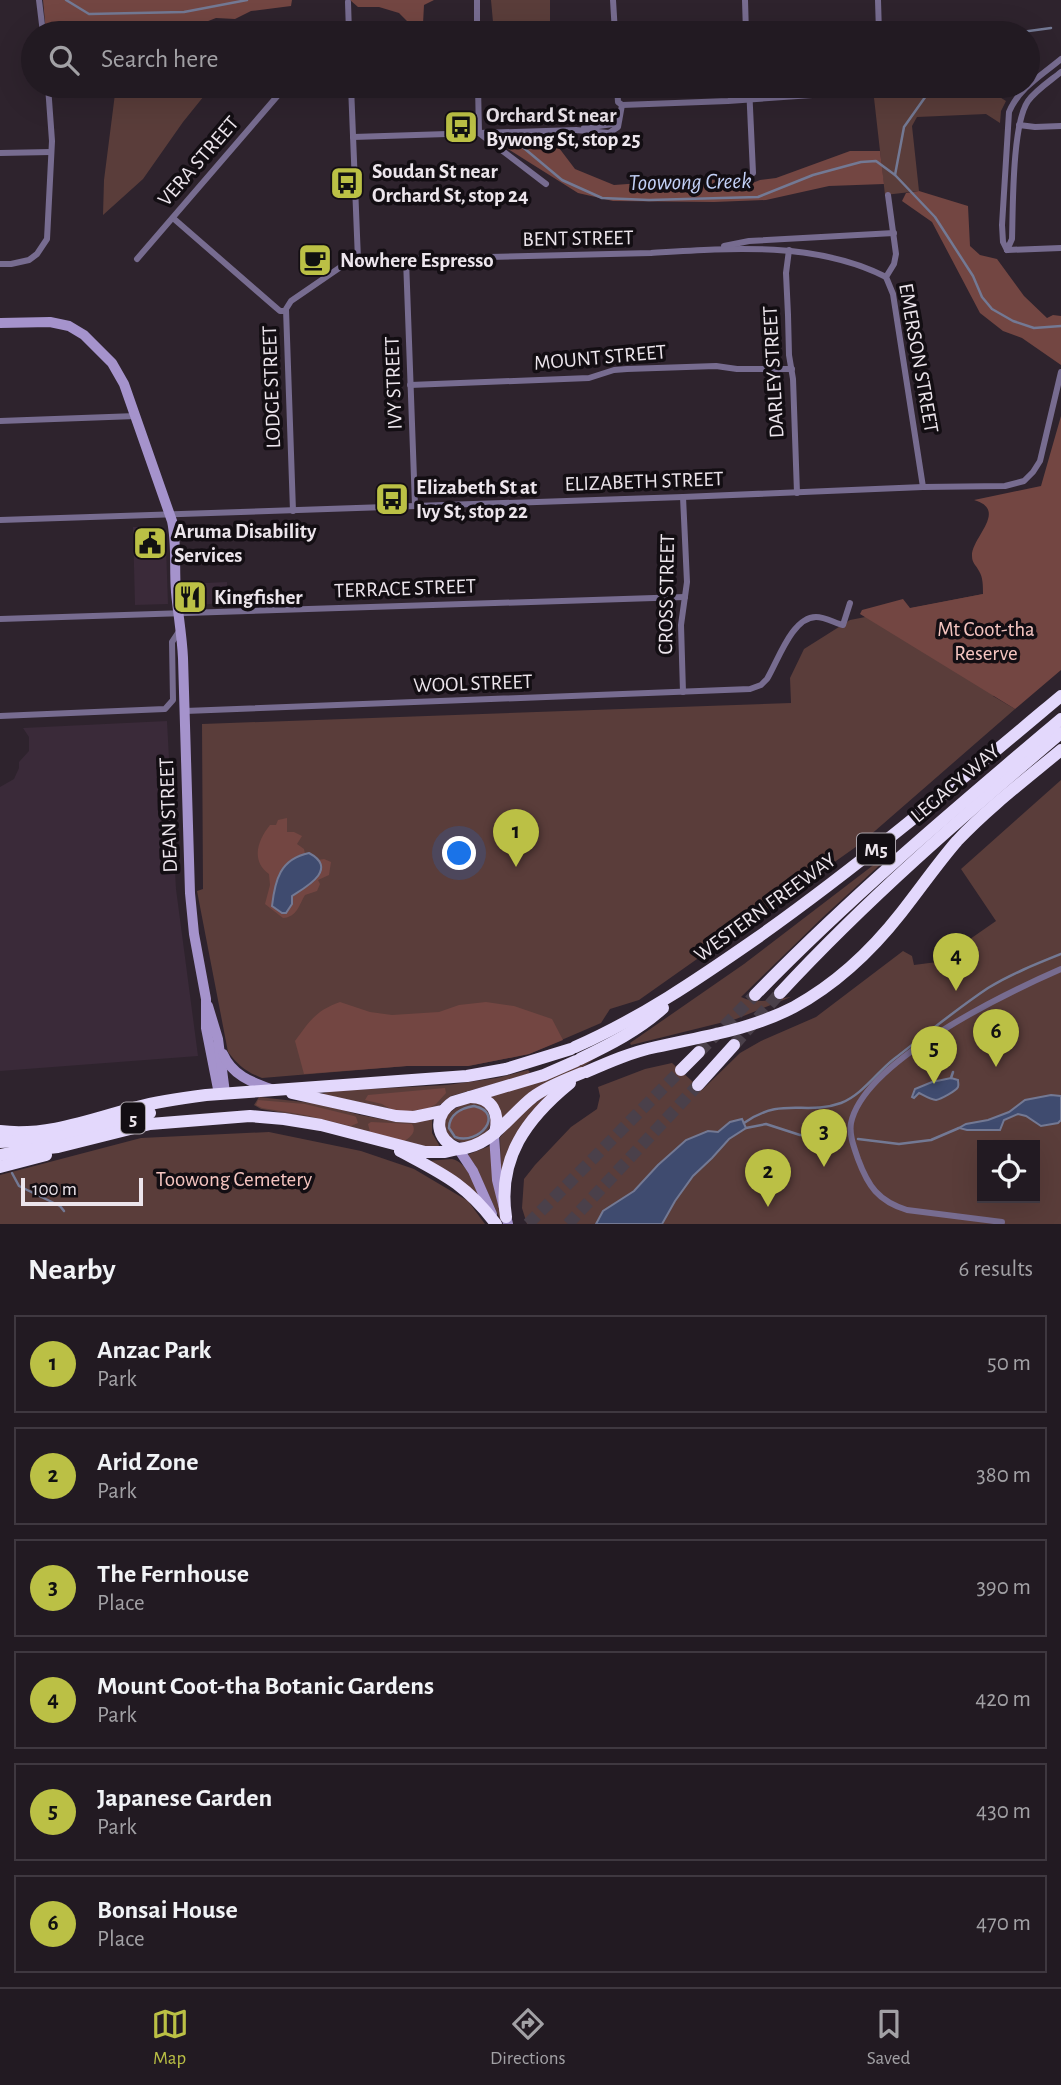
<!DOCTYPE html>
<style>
:root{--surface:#221a22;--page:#2a232a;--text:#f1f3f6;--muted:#a2a1a5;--line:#3f3840;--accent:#bbc045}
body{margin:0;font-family:"Alegreya Sans",sans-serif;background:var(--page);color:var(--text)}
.controls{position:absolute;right:21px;bottom:21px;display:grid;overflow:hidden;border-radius:0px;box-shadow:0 7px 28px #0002}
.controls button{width:63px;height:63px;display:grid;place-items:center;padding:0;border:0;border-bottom:2px solid var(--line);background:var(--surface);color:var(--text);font:35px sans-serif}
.scale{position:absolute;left:21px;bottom:18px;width:122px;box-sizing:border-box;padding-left:7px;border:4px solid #ece5ec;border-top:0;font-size:19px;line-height:24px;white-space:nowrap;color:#ece5ec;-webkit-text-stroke:5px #130e13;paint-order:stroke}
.you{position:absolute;left:460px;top:854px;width:24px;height:24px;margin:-18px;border:5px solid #fff;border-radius:50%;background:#1a73e8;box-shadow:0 0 0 10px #1a73e833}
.badge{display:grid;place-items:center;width:46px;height:46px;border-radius:50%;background:var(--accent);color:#111;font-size:23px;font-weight:700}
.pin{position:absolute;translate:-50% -58px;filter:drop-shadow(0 2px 4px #0008)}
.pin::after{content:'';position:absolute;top:37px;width:24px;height:21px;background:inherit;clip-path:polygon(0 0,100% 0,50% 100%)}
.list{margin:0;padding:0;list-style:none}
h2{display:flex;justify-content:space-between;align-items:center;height:91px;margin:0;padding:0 28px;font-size:30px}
h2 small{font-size:23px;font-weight:400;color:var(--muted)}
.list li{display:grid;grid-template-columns:46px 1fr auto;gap:21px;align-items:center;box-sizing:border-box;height:98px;margin:0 14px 14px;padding:0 14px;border:2px solid var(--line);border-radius:0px}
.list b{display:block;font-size:26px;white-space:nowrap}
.list p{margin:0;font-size:23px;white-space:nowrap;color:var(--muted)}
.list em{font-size:23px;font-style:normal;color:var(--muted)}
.icon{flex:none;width:38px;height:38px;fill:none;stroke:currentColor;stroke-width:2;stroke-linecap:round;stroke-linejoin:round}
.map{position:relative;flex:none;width:1061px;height:1224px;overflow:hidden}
.search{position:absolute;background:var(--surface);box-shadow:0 7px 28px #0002;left:21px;right:21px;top:21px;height:77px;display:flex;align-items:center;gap:18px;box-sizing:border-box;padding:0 24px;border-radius:38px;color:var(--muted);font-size:26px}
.sheet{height:763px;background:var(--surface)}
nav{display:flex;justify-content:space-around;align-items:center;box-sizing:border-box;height:98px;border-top:2px solid var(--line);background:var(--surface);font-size:19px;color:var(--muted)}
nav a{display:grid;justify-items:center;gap:4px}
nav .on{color:var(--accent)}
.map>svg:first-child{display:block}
.built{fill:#3a2a39}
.green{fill:#5a3d3a;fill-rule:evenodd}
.forest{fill:#734642}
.water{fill:#3f4b6f;stroke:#737994;stroke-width:2}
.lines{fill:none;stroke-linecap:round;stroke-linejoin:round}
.stream{stroke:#737994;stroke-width:2.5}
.highway-tunnel{stroke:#4a404a;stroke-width:12;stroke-dasharray:12 6;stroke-linecap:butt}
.street{stroke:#776c90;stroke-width:6}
.secondary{stroke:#a593cc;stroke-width:10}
.highway{stroke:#e3d8fc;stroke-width:12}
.labels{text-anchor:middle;stroke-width:7;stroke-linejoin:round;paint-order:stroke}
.shield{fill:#130e13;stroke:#aba4ab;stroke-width:2}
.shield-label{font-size:19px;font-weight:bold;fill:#ece5ec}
.poi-label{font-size:21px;font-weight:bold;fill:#ece5ec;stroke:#130e13;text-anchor:start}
.street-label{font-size:21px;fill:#ece5ec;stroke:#130e13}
.park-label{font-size:21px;fill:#f5c5c0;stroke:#130e13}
.water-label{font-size:23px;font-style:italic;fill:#c2d0f6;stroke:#130e13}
</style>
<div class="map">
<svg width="1061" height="1224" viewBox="0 0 1061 1224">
<rect width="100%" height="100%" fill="#2e232d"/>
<g class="built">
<polygon points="133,527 155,527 160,531 166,547 168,604 135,605"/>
<polygon points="227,582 228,602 201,605 187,606 184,603 184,584"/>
<polygon points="167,721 176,889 198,1056 0,1071 0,787 14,779 19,768 19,762 29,751 29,737 23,728"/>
</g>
<g class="green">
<polygon points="491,0 550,0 550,33 494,33"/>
<polygon points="116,86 212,86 183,122 143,179 103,215 104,180"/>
<polygon points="928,86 982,86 1006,101 1001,111 1000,123 986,114 917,117 912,126 919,191 885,195 874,98 881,97 887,93 923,91"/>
<path d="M983,594L1061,639L993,696L1015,709L860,844L639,1000L610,1009L601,1023L529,1054L468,1066H407L262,1078C246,1072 238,1065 228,1052L197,891L203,889L202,724L791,703L790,678L804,649L850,620Z"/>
<path d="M1061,780V1224H527L522,1208L524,1179L535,1165L571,1127L597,1109L600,1096L598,1087L645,1069L672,1063L702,1090L740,1053L761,1041L816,1017L903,951L912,956L914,965L937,962L996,921L961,869ZM982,1145H1035V1198H982Z"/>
<path d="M880,860L882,863L823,917L741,997C759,1005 774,999 791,997L736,1019L631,1045L630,1043L744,964Z"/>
<polygon points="599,1054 597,1057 501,1123 490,1096"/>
<polygon points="528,1070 530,1072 528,1074 451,1096 435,1109 414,1114 321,1094 332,1091 447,1085 497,1078"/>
<polygon points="548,1094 501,1183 500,1137 525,1110"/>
<polygon points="259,1097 321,1104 360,1115 397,1122 432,1118 432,1133 439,1145 438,1148 432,1148 312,1118 261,1109 254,1105"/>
<path d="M467,1103H481L493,1116C483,1167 422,1133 452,1111C457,1107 463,1105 467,1103Z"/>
<polygon points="269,1132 361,1151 414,1169 468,1201 485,1224 0,1224 0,1175 141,1138"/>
<polygon points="492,1145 503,1222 500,1219 475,1165 467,1155"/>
<path d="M452,1159C467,1162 474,1184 481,1197L427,1161Z"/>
</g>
<g class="forest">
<polygon points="43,0 292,0 291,6 251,11 235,19 216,18 203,23 189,33 87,33 85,30 76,33 46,33"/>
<polygon points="350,0 434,0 424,5 423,24 412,26 399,13 379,7 358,7"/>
<polygon points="510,140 553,140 575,169 614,185 710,178 725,186 750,184 760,180 776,178 850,151 880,151 884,184 829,186 766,200 714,202 613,201 578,193 508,149 506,143"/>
<polygon points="919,191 968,206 970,246 980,255 997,259 1024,296 1047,318 1053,315 1061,316 1061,365 1022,338 1003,331 980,313 932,222 902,201 906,193"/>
<path d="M1061,416V670L1015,709L860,614L862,610L903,599L910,608L983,594C983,586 983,577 979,571C976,565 972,563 972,556C971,538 1009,510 974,500L1041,486Z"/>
<path d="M287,818V832H294L302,836L297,844L304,849L305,854L299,855L278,876L272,906L297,892L320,864L318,860L324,859L331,862L329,875L318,880L320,884L317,891L305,895C299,905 297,917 283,918L265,904L270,885L269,874C251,861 257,841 270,825H276L278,820Z"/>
<path d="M340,1002L370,1012L392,1015L439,1012L459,1005L486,1002L514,1006L552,1019L563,1040L529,1054L468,1066H407L304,1074L295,1041C310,1021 315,1011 340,1002Z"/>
<polygon points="445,1088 446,1093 436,1104 429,1108 404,1112 394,1111 382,1104 365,1100 368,1095"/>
<polygon points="258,1100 305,1104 354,1116 356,1117 358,1123 351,1126 305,1115 262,1108 256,1105"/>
<path d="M472,1107C502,1107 485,1142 458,1138L451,1130C447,1115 460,1111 472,1107Z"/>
<path d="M371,1122L412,1124C417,1131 411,1137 404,1141L370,1132L368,1124Z"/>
</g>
<g class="water">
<path d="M309,853C339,869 306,887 292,896V904L286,913H282L272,906C275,880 280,859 309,853Z"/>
<path d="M951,1078L958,1080C958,1083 959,1085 958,1087C956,1091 941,1099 936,1100C931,1100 923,1095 919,1093L914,1098L912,1097L915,1089L932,1082Z"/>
<polygon points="1051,1095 1061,1096 1061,1120 1058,1123 1041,1126 1026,1116 1018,1114 1004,1120 1000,1130 967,1130 959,1128 966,1124 988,1120 1009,1112 1025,1100"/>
<polygon points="742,1119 746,1128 729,1139 712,1158 693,1176 675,1201 662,1224 596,1224 603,1211 634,1191 658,1165 686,1140 708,1131 718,1132 730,1122"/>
</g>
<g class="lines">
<g class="stream">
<polyline points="66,0 89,14 184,12 247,0"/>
<polyline points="1014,33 1051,28"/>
<polyline points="519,144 562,180 602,198 649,200 758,197 813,175 861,162 876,161 895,175 935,217 973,276 982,297 992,309 1013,321 1034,328 1061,326"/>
<polyline points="895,175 904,127 933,86"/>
<polyline points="951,1078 953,1072"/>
<path d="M474,1106C506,1113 479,1146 455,1137L449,1128C449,1114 462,1108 474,1106Z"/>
<path d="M744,1123C782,1096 805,1116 841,1103C862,1095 877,1072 894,1059C925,1035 955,1010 988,988C1011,974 1036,964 1061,954"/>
<polyline points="746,1128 766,1124 800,1135 826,1135 845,1138"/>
<polyline points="858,1139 899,1144 931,1140 959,1128"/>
<polyline points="12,1173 19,1186 60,1206 64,1211"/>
</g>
<g class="highway-tunnel">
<polyline points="734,1045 780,993"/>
<polyline points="699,1052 755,995"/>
<polyline points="528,1224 681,1070"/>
<polyline points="568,1224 698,1085"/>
</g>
<g class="street">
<polyline points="39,0 43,33"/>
<polyline points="613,0 615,33"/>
<polyline points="745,0 746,33"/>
<polyline points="878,0 879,33"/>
<polyline points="348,2 349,33"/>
<polyline points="477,33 477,0"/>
<polyline points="351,86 358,260"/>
<polyline points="478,86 479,133 546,184"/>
<polyline points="749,86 753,173"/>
<polyline points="622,105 728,101 870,91 879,86"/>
<polyline points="1019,125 1035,127 1061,126"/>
<polyline points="584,128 613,124 619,120"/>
<polyline points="353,137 576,130 609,133 618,127 622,105 618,102 617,86"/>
<polyline points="0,153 51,152"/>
<polyline points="888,195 896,254 894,264 886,277 893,294 923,487"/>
<polyline points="173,218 273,305 280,311 286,311"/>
<polyline points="724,246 749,241 894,233"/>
<polyline points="789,250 786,273 788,315 789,355 793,379 797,493"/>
<path d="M1007,250L1003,242L1002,225L1009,112C1018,89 1043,74 1061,59"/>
<path d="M1007,250L1012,239C1013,209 1012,124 1028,101C1036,90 1050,81 1061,72"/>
<polyline points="1007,250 1061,248"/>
<polyline points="137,259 286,86"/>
<polyline points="406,259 415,506"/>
<polyline points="0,264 11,264 29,260 37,254 47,239 52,141 48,86"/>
<polyline points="410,385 589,378 614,370 627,369 716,366 737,369 792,369"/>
<polyline points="0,421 136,416"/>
<path d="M293,511L286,309L291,301L345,264L364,260L651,253C727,248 816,241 886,277"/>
<polyline points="0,520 683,497 923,487 1005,486 1024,481 1033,472 1040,461 1061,372"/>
<polyline points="0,619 685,597"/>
<polyline points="683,692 681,625 687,582 683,497"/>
<path d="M185,711L750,689L761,685L767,679C778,661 792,617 816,617C825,617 835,623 843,625L850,603"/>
<polyline points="0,716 165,709 173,700 172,642 180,630"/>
<path d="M1002,1222L907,1210C878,1201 868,1186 858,1159C854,1147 849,1135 851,1123C864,1061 1006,993 1061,969"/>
</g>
<g class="secondary">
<path d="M0,323L50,322L69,326L84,335L112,363L124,384L172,521C177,544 174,569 176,592C178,614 182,636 183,658L190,893L194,934L206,999V1028L219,1094"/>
<polyline points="208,1006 218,1039 225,1093"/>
<path d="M223,1054C232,1075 251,1082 271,1089"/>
<polyline points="494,1135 497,1180 508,1224"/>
<polyline points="459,1150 473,1171 492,1214"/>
</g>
<g class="highway">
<path d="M780,993C867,899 963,816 1061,733"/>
<path d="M755,995C851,896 956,808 1061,719"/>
<path d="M575,1047C641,1018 698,979 757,938C863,863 962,779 1061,696"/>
<path d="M580,1059C609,1045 639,1030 663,1008"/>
<path d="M576,1061L544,1075L453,1102C432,1116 436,1140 458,1149C491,1147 509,1116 533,1097C548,1086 565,1080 582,1073"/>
<polyline points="681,1070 699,1052"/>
<path d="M586,1072C609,1062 632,1052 656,1047C704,1036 750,1030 794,1007C836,984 872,950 901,913C920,889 937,864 957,841C988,808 1026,779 1061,750"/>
<polyline points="698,1085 734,1045"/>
<polyline points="292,1093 396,1116 414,1117 443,1111"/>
<path d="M470,1097C493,1097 500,1114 495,1133"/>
<path d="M0,1131C47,1137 92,1119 137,1107C160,1101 183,1098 206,1095L467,1076L506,1069L571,1049"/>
<polyline points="0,1142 52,1139 150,1113"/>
<path d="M400,1151C443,1174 466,1184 496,1224"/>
<polyline points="0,1155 20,1151 58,1147 150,1124 250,1116 284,1119 321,1125 425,1152 445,1152 458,1149"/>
<polyline points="0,1167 46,1155"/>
<path d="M506,1217C497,1158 527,1118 570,1083"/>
</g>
</g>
<defs>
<g id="bus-square" transform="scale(1.75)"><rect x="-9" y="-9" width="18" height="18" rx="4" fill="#bbc045" stroke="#130e13"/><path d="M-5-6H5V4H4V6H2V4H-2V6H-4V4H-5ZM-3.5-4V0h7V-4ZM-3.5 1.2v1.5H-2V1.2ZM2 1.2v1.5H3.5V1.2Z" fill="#111"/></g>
<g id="cafe-square" transform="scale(1.75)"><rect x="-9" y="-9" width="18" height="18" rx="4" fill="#bbc045" stroke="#130e13"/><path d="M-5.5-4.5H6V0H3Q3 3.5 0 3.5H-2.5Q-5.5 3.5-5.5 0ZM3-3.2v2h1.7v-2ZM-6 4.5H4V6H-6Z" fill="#111"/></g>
<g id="civic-square" transform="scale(1.75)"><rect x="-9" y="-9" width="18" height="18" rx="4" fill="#bbc045" stroke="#130e13"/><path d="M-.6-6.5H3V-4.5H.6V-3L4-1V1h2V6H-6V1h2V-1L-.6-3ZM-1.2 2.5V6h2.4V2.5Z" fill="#111"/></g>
<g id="restaurant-square" transform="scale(1.75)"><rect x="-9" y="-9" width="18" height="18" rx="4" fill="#bbc045" stroke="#130e13"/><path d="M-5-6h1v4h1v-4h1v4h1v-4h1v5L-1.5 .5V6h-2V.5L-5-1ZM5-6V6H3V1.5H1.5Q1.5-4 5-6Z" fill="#111"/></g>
</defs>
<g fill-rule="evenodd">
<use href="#bus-square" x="461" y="127"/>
<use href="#bus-square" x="347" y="183"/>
<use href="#cafe-square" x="315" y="260"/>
<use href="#bus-square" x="392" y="499"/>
<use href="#civic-square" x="150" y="543"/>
<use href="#restaurant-square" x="190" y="597"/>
</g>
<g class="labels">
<g class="shield">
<rect x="857" y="833.5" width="38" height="31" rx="5"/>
<rect x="121" y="1102.5" width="24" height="31" rx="5"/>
</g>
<g class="shield-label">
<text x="876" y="856">M5</text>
<text x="133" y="1125">5</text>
</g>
<g class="poi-label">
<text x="486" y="122">Orchard St near<tspan x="486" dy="24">Bywong St, stop 25</tspan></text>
<text x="372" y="178">Soudan St near<tspan x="372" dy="24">Orchard St, stop 24</tspan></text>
<text x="340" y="267">Nowhere Espresso</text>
<text x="416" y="494">Elizabeth St at<tspan x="416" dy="24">Ivy St, stop 22</tspan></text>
<text x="174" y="538">Aruma Disability<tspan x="174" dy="24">Services</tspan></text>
<text x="214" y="604">Kingfisher</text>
</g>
<g class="street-label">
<text transform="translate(198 161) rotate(-49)" y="7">VERA STREET</text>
<text transform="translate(578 238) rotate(-1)" y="7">BENT STREET</text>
<text transform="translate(600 357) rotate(-5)" y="7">MOUNT STREET</text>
<text transform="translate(919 358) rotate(80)" y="7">EMERSON STREET</text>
<text transform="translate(773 372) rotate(-93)" y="7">DARLEY STREET</text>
<text transform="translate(393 383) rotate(-92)" y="7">IVY STREET</text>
<text transform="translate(271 387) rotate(-92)" y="7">LODGE STREET</text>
<text transform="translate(644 481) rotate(-2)" y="7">ELIZABETH STREET</text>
<text transform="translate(405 588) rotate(-2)" y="7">TERRACE STREET</text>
<text transform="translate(666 594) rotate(-89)" y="7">CROSS STREET</text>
<text transform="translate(473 683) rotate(-2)" y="7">WOOL STREET</text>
<text transform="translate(955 783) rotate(-40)" y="7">LEGACY WAY</text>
<text transform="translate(168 815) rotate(-92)" y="7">DEAN STREET</text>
<text transform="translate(765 907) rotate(-36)" y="7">WESTERN FREEWAY</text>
</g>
<g class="park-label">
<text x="986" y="636">Mt Coot-tha<tspan x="986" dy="24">Reserve</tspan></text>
<text x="234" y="1186">Toowong Cemetery</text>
</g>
<g class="water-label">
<text transform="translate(690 181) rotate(-1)" y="8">Toowong Creek</text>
</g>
</g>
</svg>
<div class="controls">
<button><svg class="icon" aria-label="locate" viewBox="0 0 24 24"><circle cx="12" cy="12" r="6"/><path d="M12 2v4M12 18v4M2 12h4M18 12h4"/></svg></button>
</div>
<div class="scale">100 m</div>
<div class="you"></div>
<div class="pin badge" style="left:516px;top:867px">1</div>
<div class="pin badge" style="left:768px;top:1207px">2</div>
<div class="pin badge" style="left:824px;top:1167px">3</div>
<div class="pin badge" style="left:956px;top:991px">4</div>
<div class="pin badge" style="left:934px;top:1084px">5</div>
<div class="pin badge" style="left:996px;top:1067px">6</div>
<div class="search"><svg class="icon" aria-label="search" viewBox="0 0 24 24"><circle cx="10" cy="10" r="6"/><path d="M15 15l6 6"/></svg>Search here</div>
</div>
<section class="sheet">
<h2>Nearby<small>6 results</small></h2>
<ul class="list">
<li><span class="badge">1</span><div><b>Anzac Park</b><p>Park</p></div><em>50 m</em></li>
<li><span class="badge">2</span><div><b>Arid Zone</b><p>Park</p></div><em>380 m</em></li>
<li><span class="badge">3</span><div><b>The Fernhouse</b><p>Place</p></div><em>390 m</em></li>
<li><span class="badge">4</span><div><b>Mount Coot-tha Botanic Gardens</b><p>Park</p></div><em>420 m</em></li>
<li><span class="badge">5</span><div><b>Japanese Garden</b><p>Park</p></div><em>430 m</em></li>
<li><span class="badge">6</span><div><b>Bonsai House</b><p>Place</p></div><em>470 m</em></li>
</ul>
</section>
<nav>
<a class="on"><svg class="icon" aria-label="map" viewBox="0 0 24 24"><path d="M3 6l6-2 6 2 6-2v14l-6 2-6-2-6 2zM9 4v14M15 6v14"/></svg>Map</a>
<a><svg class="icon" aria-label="directions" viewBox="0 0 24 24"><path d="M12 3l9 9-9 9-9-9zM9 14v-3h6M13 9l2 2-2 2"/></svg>Directions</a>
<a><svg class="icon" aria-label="saved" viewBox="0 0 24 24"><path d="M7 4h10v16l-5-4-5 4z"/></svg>Saved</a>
</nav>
